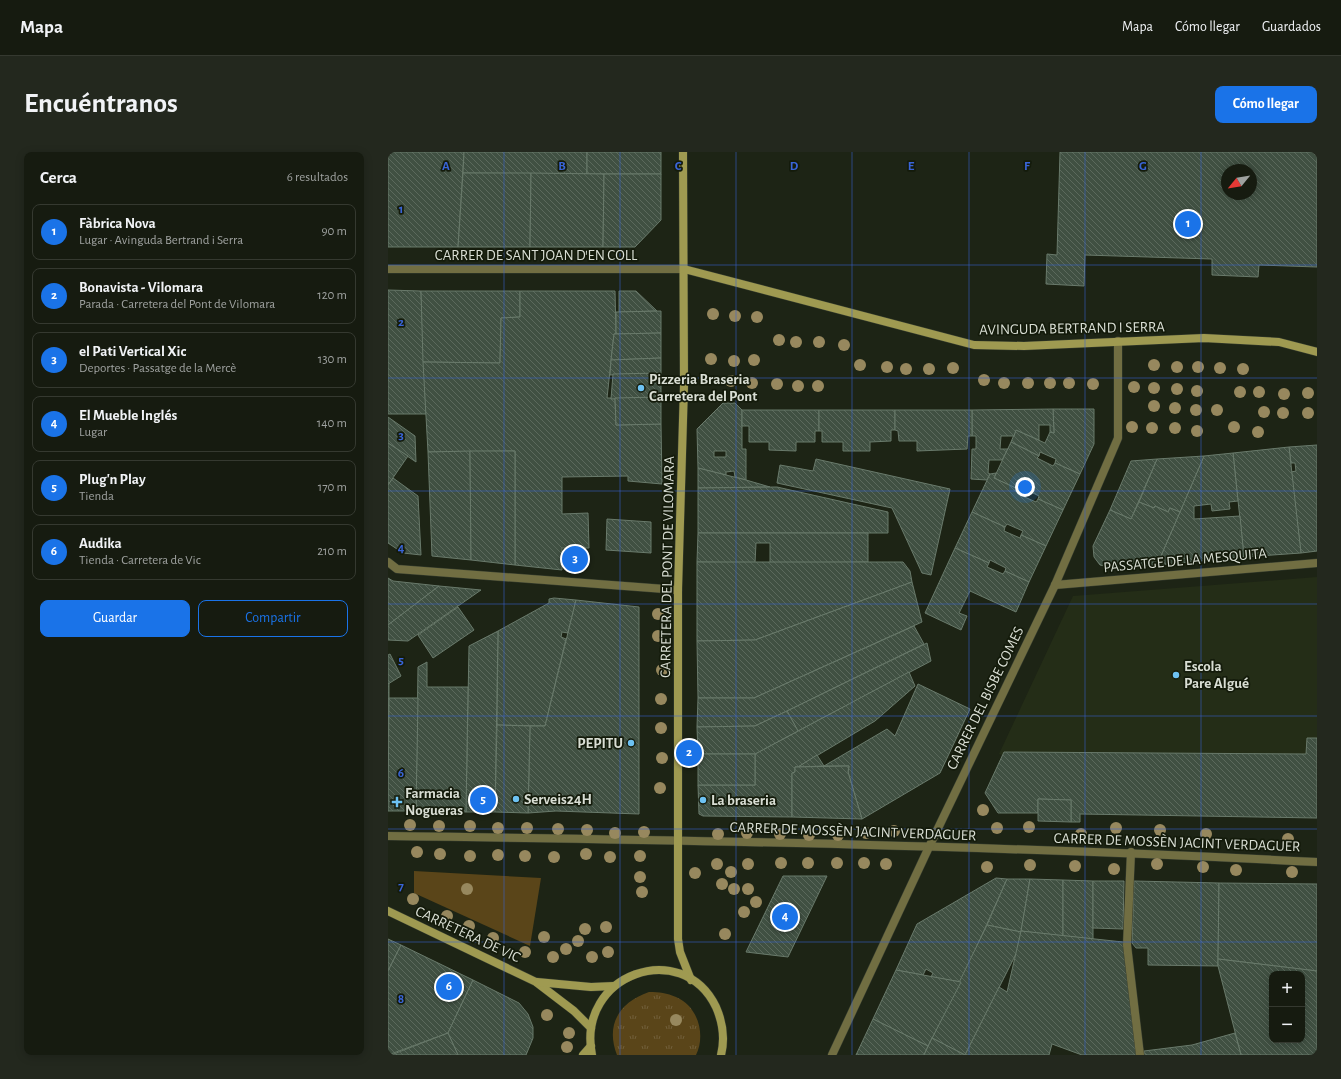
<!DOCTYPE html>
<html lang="es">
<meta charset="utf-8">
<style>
:root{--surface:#161b10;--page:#23281e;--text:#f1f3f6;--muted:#9ea19f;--line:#353930;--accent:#1a73e8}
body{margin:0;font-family:"Alegreya Sans",sans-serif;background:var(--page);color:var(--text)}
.controls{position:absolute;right:12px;bottom:12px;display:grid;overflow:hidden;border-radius:8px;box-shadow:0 2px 10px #0003}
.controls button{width:36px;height:36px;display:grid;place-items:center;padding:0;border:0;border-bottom:1px solid var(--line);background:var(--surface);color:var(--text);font:20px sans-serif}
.compass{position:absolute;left:833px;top:12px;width:36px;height:36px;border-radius:50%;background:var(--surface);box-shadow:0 2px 10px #0003;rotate:240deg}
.you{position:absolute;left:637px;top:335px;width:14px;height:14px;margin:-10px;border:3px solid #fff;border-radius:50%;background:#1a73e8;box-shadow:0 0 0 6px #1a73e833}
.badge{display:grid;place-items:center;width:26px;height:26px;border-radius:50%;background:var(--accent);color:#fff;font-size:13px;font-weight:700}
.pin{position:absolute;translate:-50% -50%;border:2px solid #fff;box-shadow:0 1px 4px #0006}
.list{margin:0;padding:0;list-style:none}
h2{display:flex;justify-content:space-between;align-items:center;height:52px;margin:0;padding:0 16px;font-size:17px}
h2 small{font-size:13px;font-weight:400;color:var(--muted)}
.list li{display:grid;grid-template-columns:26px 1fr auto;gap:12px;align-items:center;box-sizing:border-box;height:56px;margin:0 8px 8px;padding:0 8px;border:1px solid var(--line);border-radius:8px}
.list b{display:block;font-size:15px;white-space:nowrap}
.list p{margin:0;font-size:13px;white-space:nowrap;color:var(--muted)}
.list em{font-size:13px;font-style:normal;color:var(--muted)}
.actions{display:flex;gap:8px;padding:12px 16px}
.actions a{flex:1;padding:9px 0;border:1px solid var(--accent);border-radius:8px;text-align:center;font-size:14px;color:var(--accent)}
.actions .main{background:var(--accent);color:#fff}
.map{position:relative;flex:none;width:929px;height:903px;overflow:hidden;border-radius:8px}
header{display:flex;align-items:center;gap:24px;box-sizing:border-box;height:56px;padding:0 20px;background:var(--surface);border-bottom:1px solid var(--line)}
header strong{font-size:19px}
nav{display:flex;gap:22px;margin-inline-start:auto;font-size:14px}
.intro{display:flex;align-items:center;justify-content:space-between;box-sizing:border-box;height:96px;padding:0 24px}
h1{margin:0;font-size:28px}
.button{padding:10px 18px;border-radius:8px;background:var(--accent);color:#fff;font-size:14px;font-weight:700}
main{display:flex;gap:24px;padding:0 24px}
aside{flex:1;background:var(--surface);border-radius:8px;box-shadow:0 2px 10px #0003}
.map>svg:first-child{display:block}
.built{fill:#242d17}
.grass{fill:url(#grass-tufts)}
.park{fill:#5a4519}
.building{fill:url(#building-back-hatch);stroke:#697a6b;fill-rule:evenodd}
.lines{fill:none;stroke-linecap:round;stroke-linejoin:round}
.street-casing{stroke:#373e30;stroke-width:9}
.secondary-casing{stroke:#373e30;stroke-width:9}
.street{stroke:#716e42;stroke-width:8}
.secondary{stroke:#9f9a51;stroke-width:8}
.tree{fill:#97885e}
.grid{fill:none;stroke:#3964d7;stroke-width:1;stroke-opacity:0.55}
.poi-dot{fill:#6dc2f3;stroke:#141b0b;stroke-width:1.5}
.labels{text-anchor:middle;stroke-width:3.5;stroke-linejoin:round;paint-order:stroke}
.street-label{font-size:15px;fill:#d9ded4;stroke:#141b0b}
.poi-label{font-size:15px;font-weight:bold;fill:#d9ded4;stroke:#141b0b;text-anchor:start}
.grid-label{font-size:13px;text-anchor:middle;font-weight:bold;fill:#3964d7;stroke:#141b0b;stroke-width:3.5;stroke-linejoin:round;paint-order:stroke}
</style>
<header>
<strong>Mapa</strong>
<nav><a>Mapa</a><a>Cómo llegar</a><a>Guardados</a></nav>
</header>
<div class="intro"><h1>Encuéntranos</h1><a class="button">Cómo llegar</a></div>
<main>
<aside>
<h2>Cerca<small>6 resultados</small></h2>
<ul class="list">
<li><span class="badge">1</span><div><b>Fàbrica Nova</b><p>Lugar · Avinguda Bertrand i Serra</p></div><em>90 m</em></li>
<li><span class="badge">2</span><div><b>Bonavista - Vilomara</b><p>Parada · Carretera del Pont de Vilomara</p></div><em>120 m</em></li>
<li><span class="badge">3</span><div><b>el Pati Vertical Xic</b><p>Deportes · Passatge de la Mercè</p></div><em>130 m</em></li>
<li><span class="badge">4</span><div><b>El Mueble Inglés</b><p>Lugar</p></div><em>140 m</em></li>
<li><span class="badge">5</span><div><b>Plug'n Play</b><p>Tienda</p></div><em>170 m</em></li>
<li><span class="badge">6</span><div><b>Audika</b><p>Tienda · Carretera de Vic</p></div><em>210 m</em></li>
</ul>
<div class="actions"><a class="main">Guardar</a><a>Compartir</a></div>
</aside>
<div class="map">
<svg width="929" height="903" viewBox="0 0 929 903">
<defs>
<pattern id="grass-tufts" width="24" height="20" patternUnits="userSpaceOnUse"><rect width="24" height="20" fill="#5a4519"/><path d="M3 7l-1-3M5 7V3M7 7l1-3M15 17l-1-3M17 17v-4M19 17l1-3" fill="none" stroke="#715f3a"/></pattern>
<pattern id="building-back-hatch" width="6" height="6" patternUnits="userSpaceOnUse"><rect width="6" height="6" fill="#405042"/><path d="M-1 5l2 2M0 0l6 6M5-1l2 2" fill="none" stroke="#5b695c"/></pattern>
</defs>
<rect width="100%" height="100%" fill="#1d2415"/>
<polygon class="built" points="929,425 929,666 692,662 692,670 683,670 683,648 650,647 650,661 610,661 597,641 614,603 611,602 685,444"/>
<path class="grass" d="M261,840C271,840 279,841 288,845C310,854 318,883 308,903H229C217,872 232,850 261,840Z"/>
<polygon class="park" points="26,719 153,726 142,794 26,741"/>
<g class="building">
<polygon points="0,0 76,0 70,95 0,95"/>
<polygon points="76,0 199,0 199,22 75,21"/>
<rect x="199" y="0" width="74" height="22"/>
<path d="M672,0H929V115L871,113L870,125L824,123V107L697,103L696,134L658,132L659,102L669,103ZM839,18H863V42H839Z"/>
<polygon points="75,21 143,21 142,95 70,95"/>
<polygon points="143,21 216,22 215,95 142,95"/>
<polygon points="216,22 273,22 273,68 247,95 215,95"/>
<polygon points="0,138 33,139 38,262 0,262"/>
<polygon points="33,139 132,139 132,165 113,166 112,211 35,210"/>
<polygon points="132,139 227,139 228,182 226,182 219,246 227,246 228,273 273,272 274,332 240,329 240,324 174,325 174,362 200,361 201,396 174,396 174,418 127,413 127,299 40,300 35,210 112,211 113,166 132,165"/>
<polygon points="231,139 248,139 269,159 231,160"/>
<polygon points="273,159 273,181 228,182 228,160"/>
<polygon points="273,181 273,206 223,208 226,182"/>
<polygon points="273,206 273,221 222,223 223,208"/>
<polygon points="273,221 273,245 223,247 225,222"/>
<polygon points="273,245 273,272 228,273 227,246"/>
<path d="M335,251H347L354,258V297H358V328L347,325L346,319L338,320V323L310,316L309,277ZM326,299H338V305H326Z"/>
<polygon points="665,257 706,257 706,292 692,322 667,311 668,307 652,300 651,304 623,290 628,278 657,291 662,280 666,281"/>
<polygon points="665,257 666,281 662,280 662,273 651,273 651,288 628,278 626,284 613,284 612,297 620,297 614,308 601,308 600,321 602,322 599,328 583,327 584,297 588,297 588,284 584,284 584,258"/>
<polygon points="354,258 431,258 431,279 427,279 427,290 408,290 408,299 381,298 381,290 361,290 361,274 354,274"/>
<polygon points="431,258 507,258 507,278 503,278 503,289 482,290 482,299 455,299 455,290 434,290 434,279 431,279"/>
<polygon points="507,258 584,258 584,284 580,284 579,297 529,299 529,289 511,289 510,279 507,278"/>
<polygon points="0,265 27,284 28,310 0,291"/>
<polygon points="623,290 651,304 649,306 665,314 667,311 692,322 675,358 650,347 651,344 635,336 634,339 606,326"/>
<polygon points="0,291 20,304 0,333"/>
<polygon points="929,293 929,399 913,401 903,320 908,319 907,311 903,311 901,295"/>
<polygon points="901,295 913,401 856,405 845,301"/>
<polygon points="82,299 83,408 44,404 40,300"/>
<polygon points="82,299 127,299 127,413 83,408"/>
<polygon points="845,301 850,349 841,350 842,357 824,359 823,352 806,354 806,367 852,364 856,405 769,413 816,304"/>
<polygon points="816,304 792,360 782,356 780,360 767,354 766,356 751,350 769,307"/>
<polygon points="428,307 562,337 543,423 534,421 504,356 389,331 392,313 425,319"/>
<polygon points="769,307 743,367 722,358 743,309"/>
<polygon points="310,316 358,328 382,335 310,336"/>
<polygon points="608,321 606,326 634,339 632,343 648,350 650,347 675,358 658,394 633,383 635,379 619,372 617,375 584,360 602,322"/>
<polygon points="5,326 30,344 33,403 15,401 0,391 0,333"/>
<polygon points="389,335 500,360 500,381 310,381 310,336"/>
<polygon points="751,350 766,356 767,354 780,360 782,356 792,360 769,413 725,416 712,413 706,405 705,394 722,358 743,367"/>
<polygon points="584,360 617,375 616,379 632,386 633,383 658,394 641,430 617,419 618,416 602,408 601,411 567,396"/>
<polygon points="219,367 263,370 263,401 218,398"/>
<polygon points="310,381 480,381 480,410 382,411 382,391 368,391 367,411 309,410"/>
<polygon points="567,396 601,411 599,415 615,422 617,419 641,430 628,460 582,439 571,461 579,464 573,478 537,461"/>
<polygon points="309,410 515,410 522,419 524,430 367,488 309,489"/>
<polygon points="0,426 5,429 51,434 0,473"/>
<polygon points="524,430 534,470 366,546 310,546 309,489 367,488"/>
<polygon points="51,434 93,438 20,489 0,488 0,473"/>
<polygon points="166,446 188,448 180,481 174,480 173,485 178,487 157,574 109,573 110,479 161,451 161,447"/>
<polygon points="188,448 251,455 251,662 168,659 140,661 142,574 157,574"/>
<polygon points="70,455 86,478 45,506 30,483"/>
<polygon points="526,474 536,492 399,559 367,574 309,575 310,546 366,546"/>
<polygon points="110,479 107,660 78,660 81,494"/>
<polygon points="539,491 543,509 410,579 399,559"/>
<polygon points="2,502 13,524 0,532 0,503"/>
<polygon points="39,510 39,535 80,535 78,660 28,659 30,515"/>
<polygon points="521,520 527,534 487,569 410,615 407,615 407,620 404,621 404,665 315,664 311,662 310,633 367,633 367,602"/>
<polygon points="1,531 1,546 0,585 0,532"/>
<polygon points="530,532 582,557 552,621 474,667 460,620 461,614 436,614 499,577 507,584"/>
<polygon points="1,546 30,546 28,659 0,659"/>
<polygon points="399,559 410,579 367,602 310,602 309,575 367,574"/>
<polygon points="109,573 142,574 140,661 107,660"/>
<polygon points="919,586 929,586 929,666 692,662 692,670 683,670 683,648 650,647 650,661 610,661 597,641 616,600 918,602"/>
<rect x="310" y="602" width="57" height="31"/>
<polygon points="429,603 436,614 410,615"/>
<polygon points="461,614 460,620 474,667 404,665 404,621 407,620 407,615"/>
<polygon points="650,647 683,648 683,670 650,669"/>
<polygon points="395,724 439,724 400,805 358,800"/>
<polygon points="608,726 619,727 573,830 543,825 545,821 538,817 535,823 508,818 529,772"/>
<polygon points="619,727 642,727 633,780 599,773"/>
<polygon points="642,727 675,728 675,784 633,779"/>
<polygon points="675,728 705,729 705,787 675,784"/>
<polygon points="705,729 736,729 735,777 705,776"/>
<polygon points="746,729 831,731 830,814 760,813 760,796 748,796 744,791"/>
<polygon points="831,731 929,732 929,819 830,807"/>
<polygon points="599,773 633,780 629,800 577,903 544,886"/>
<polygon points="633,779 735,790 748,903 694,903 664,892 661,903 577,903 611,835 619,840"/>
<polygon points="0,787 13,793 0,819"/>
<polygon points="13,793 85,828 60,881 0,903 0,819"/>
<path d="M830,807L929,819V903H853L830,814ZM884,822H914V888H884Z"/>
<polygon points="508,818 573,830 540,894 485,867"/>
<polygon points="85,828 131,851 140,862 145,875 145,886 138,903 70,903 60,881"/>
<polygon points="485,867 540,894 536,903 468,903"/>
<polygon points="60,881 70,903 3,903"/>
<polygon points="847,881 853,903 757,903 756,899 804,893"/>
<polygon points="544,886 577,903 536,903"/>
</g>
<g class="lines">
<g class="street-casing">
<g id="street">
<polyline points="0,117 296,117"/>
<polyline points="0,410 9,417 290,438"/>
<polyline points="667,433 929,411"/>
<path d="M0,684C310,688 620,694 929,710"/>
<polyline points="743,700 739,793 752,903"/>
<polyline points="444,903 541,695 667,433 730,286 730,189"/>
</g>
</g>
<g class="secondary-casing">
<g id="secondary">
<polyline points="295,0 296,234 290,438 290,787 292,800 303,828"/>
<polyline points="296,117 586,193 636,194 816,186 891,190 929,200"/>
<polyline points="0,759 148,830 186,859 203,876"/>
<polyline points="149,830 203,835 226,834"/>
<polyline points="195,903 203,894"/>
<path d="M204,903C188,822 294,785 328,855C335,871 337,887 333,903"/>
</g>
</g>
<use href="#street" class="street"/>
<use href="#secondary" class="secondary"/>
</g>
<g class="tree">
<circle cx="325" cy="162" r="6"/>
<circle cx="347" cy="164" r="6"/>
<circle cx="369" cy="165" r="6"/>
<circle cx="391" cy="188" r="6"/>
<circle cx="408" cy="190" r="6"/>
<circle cx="431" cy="190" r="6"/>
<circle cx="456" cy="193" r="6"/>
<circle cx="323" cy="207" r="6"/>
<circle cx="366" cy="208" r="6"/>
<circle cx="346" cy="209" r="6"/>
<circle cx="472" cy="213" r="6"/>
<circle cx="766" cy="213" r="6"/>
<circle cx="499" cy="215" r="6"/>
<circle cx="789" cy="215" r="6"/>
<circle cx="810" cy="215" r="6"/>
<circle cx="565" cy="216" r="6"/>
<circle cx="832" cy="216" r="6"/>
<circle cx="518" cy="217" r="6"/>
<circle cx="541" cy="217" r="6"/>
<circle cx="855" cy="217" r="6"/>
<circle cx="596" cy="228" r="6"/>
<circle cx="343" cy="229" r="6"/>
<circle cx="364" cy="231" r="6"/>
<circle cx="616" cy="231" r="6"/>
<circle cx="640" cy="231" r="6"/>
<circle cx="662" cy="231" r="6"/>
<circle cx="681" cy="231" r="6"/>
<circle cx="389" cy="232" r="6"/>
<circle cx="705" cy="232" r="6"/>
<circle cx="410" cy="234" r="6"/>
<circle cx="430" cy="234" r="6"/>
<circle cx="746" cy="235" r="6"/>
<circle cx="766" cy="236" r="6"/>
<circle cx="789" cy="237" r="6"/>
<circle cx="809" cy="239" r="6"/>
<circle cx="852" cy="240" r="6"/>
<circle cx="871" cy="240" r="6"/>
<circle cx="920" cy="241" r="6"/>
<circle cx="896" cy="242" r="6"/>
<circle cx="766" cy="254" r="6"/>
<circle cx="787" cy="256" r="6"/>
<circle cx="808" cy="258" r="6"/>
<circle cx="829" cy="258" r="6"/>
<circle cx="876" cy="260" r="6"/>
<circle cx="895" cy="261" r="6"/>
<circle cx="920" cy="261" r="6"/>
<circle cx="744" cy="275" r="6"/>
<circle cx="846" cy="275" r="6"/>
<circle cx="764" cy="276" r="6"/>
<circle cx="787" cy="276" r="6"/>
<circle cx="809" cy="279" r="6"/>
<circle cx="870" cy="280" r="6"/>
<circle cx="270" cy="462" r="6"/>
<circle cx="270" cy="484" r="6"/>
<circle cx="274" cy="518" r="6"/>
<circle cx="273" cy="547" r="6"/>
<circle cx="273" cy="576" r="6"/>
<circle cx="274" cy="606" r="6"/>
<circle cx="272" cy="636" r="6"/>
<circle cx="595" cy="658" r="6"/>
<circle cx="22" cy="673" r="6"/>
<circle cx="51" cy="674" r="6"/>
<circle cx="82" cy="674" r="6"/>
<circle cx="641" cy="675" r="6"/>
<circle cx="110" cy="676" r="6"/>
<circle cx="139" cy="676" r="6"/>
<circle cx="609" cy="676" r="6"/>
<circle cx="728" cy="676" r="6"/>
<circle cx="170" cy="677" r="6"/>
<circle cx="199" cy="678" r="6"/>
<circle cx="772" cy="678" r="6"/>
<circle cx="506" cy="679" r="6"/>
<circle cx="256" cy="680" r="6"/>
<circle cx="227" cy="681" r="6"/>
<circle cx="359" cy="681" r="6"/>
<circle cx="478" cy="681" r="6"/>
<circle cx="330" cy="682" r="6"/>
<circle cx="392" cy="682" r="6"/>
<circle cx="693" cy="682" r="6"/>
<circle cx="818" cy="682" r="6"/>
<circle cx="421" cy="683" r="6"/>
<circle cx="450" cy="683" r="6"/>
<circle cx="900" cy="687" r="6"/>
<circle cx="29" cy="700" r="6"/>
<circle cx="52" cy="702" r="6"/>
<circle cx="198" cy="702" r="6"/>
<circle cx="110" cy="703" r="6"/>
<circle cx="82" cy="704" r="6"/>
<circle cx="137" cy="704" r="6"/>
<circle cx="252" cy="704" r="6"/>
<circle cx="166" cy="705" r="6"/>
<circle cx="222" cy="705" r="6"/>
<circle cx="393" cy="711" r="6"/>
<circle cx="420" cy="711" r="6"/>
<circle cx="449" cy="711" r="6"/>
<circle cx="476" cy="711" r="6"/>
<circle cx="329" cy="712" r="6"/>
<circle cx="360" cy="712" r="6"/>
<circle cx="498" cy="712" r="6"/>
<circle cx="769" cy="712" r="6"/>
<circle cx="642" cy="713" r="6"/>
<circle cx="687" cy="714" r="6"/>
<circle cx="599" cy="715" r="6"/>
<circle cx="815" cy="715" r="6"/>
<circle cx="726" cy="717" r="6"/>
<circle cx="848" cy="718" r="6"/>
<circle cx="343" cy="720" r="6"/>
<circle cx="904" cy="720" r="6"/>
<circle cx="307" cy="721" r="6"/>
<circle cx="252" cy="725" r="6"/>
<circle cx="334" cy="732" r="6"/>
<circle cx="79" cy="737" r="6"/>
<circle cx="346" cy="737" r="6"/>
<circle cx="360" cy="737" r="6"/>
<circle cx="254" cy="740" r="6"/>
<circle cx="25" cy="747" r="6"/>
<circle cx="368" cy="750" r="6"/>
<circle cx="356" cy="760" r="6"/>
<circle cx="59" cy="764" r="6"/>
<circle cx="81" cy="774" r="6"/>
<circle cx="218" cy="775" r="6"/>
<circle cx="197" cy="777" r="6"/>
<circle cx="337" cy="782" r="6"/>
<circle cx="156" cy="785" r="6"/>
<circle cx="105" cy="786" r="6"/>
<circle cx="190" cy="789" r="6"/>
<circle cx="178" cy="797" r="6"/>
<circle cx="137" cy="800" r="6"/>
<circle cx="220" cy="800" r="6"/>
<circle cx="165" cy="805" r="6"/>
<circle cx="204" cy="805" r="6"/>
<circle cx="159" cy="863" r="6"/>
<circle cx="288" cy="868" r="6"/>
<circle cx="181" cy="881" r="6"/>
<circle cx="179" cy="895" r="6"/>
</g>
<path class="grid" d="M116,0V903M232,0V903M348,0V903M464,0V903M581,0V903M697,0V903M813,0V903M0,113H929M0,226H929M0,339H929M0,452H929M0,564H929M0,677H929M0,790H929"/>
<g class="poi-dot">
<circle cx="253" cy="236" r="4"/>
<circle cx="788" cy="523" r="4"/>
<circle cx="243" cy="591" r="4"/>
<circle cx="128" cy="647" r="4"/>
<circle cx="315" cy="648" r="4"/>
<path d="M7 644h4v4h4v4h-4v4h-4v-4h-4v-4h4z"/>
</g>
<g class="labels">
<g class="street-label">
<text x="148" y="108">CARRER DE SANT JOAN D'EN COLL</text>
<text transform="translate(684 176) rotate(-1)" y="5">AVINGUDA BERTRAND I SERRA</text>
<text transform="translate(797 408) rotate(-5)" y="5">PASSATGE DE LA MESQUITA</text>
<text transform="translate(279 415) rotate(-89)" y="5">CARRETERA DEL PONT DE VILOMARA</text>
<text transform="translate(597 546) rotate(-64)" y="5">CARRER DEL BISBE COMES</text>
<text transform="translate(465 679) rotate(2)" y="5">CARRER DE MOSSÈN JACINT VERDAGUER</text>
<text transform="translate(789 690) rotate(2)" y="5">CARRER DE MOSSÈN JACINT VERDAGUER</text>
<text transform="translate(80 782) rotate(25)" y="5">CARRETERA DE VIC</text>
</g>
<g class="poi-label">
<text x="261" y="232">Pizzeria Braseria<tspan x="261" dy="17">Carretera del Pont</tspan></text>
<text x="796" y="519">Escola<tspan x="796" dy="17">Pare Algué</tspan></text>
<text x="235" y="596" text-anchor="end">PEPITU</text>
<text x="17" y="646">Farmacia<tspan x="17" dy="17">Nogueras</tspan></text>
<text x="136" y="652">Serveis24H</text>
<text x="323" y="653">La braseria</text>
</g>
</g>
<g class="grid-label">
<text x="58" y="18">A</text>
<text x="174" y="18">B</text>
<text x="290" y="18">C</text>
<text x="406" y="18">D</text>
<text x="523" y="18">E</text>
<text x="639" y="18">F</text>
<text x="755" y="18">G</text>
<text x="13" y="61">1</text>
<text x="13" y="174">2</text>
<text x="13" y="287">3</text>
<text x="13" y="400">4</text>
<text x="13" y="512">5</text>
<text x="13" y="625">6</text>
<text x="13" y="738">7</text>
<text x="13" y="851">8</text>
</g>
</svg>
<div class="controls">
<button>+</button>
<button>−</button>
</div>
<svg class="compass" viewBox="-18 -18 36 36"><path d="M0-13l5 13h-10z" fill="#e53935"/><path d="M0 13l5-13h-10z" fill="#9ea19f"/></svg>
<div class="you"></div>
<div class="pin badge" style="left:800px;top:72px">1</div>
<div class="pin badge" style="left:301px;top:601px">2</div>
<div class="pin badge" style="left:187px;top:407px">3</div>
<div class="pin badge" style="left:397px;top:765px">4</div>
<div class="pin badge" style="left:95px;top:648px">5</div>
<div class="pin badge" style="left:61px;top:835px">6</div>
</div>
</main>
